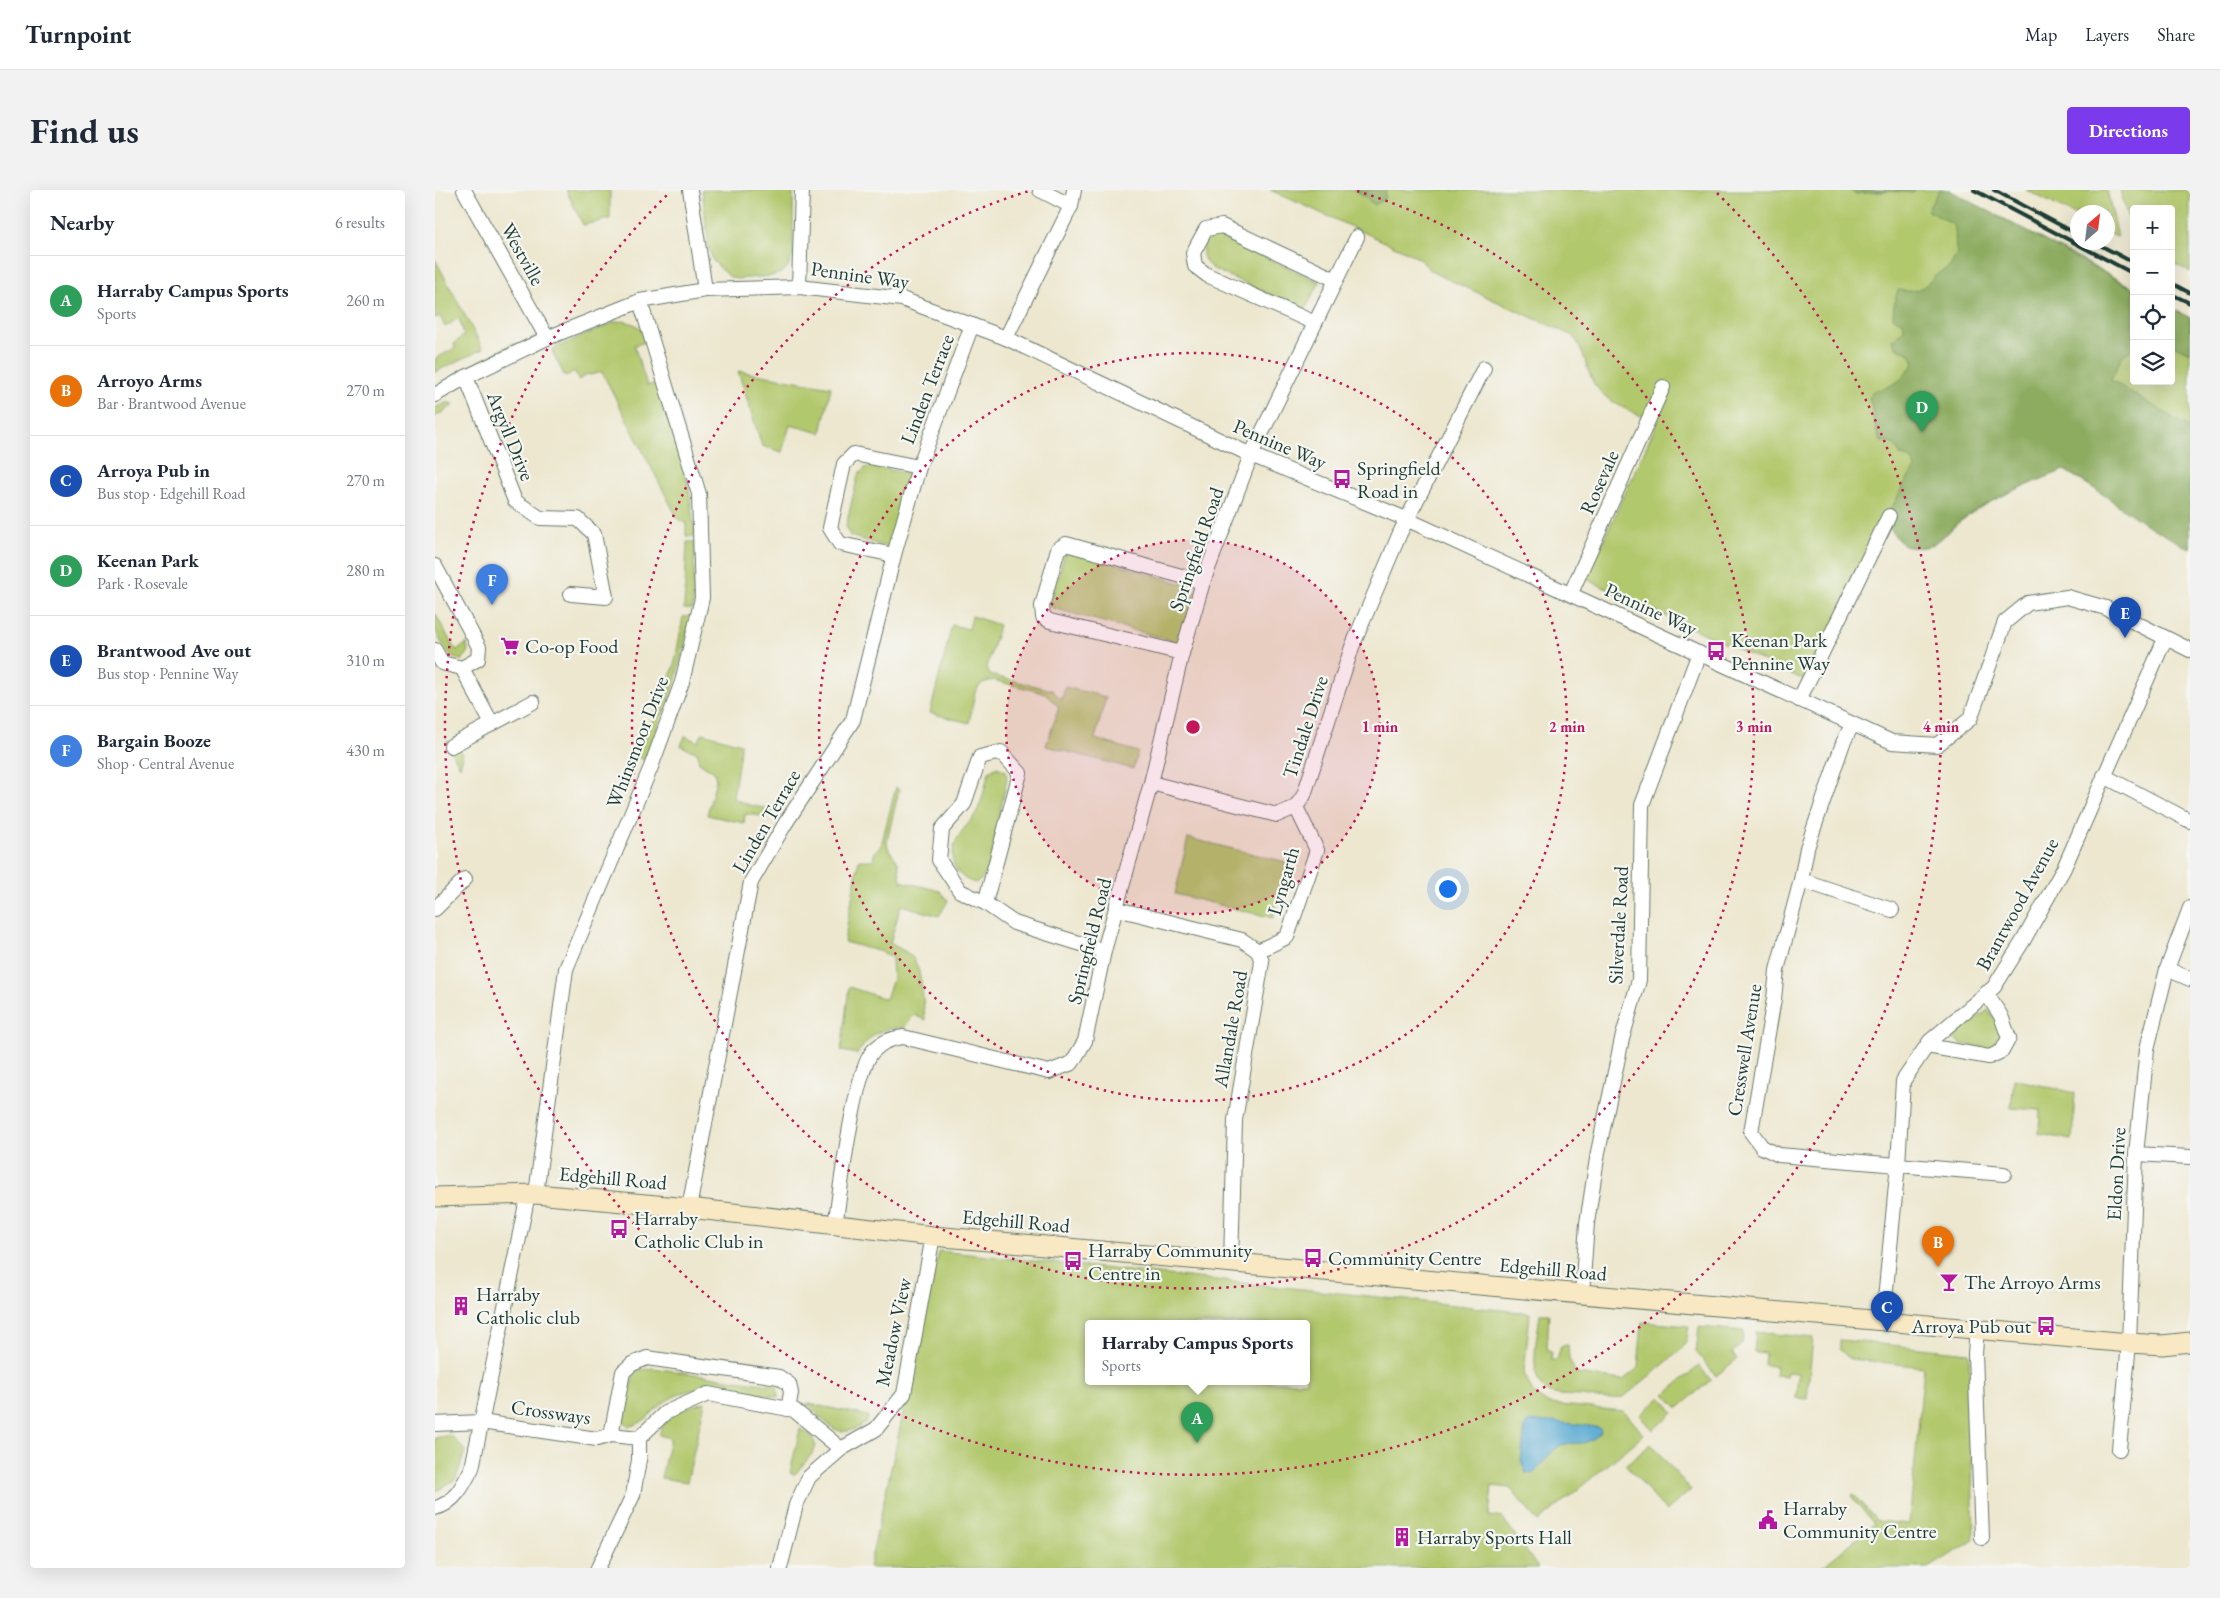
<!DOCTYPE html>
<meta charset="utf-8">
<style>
:root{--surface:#fff;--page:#f2f2f3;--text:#1f2937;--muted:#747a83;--line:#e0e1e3;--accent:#7c3aed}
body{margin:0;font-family:"EB Garamond",serif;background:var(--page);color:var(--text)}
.controls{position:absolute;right:15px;top:15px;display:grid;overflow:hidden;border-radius:5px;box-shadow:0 5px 20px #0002}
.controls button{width:45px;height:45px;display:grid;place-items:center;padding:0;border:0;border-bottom:1px solid var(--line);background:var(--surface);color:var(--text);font:25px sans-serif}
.compass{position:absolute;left:1635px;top:15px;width:45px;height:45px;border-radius:50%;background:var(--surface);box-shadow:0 5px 20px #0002;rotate:28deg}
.you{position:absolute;left:1012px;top:698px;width:18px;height:18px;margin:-12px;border:4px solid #fff;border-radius:50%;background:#1a73e8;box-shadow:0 0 0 8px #1a73e833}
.badge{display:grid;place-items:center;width:32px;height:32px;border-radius:50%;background:var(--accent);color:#fff;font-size:16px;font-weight:700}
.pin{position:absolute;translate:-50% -41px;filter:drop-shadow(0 1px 2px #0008)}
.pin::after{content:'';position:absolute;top:26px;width:18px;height:15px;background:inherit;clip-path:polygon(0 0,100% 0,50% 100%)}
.popup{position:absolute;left:650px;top:1130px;width:225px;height:65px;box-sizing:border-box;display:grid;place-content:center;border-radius:5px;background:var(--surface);filter:drop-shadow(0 1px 4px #0005);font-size:16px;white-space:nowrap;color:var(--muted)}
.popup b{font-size:19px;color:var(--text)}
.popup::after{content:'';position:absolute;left:50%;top:100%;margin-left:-10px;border:10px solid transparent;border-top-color:var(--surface)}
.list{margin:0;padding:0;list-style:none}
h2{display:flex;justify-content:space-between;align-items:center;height:65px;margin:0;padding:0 20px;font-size:21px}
h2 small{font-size:16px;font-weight:400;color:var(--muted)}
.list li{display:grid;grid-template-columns:32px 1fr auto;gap:15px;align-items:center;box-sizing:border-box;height:90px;padding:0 20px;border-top:1px solid var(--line)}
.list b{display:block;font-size:19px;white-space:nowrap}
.list p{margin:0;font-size:16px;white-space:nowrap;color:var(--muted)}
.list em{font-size:16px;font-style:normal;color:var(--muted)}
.icon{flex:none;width:28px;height:28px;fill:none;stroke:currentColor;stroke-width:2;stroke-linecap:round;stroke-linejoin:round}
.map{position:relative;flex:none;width:1755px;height:1378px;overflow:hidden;border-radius:5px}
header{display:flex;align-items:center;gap:30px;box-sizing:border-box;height:70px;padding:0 25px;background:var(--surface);border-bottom:1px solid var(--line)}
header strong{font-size:24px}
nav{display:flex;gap:28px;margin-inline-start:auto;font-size:18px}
.intro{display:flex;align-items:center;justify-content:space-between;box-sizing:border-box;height:120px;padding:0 30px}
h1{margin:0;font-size:35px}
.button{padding:12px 22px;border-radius:5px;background:var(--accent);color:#fff;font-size:18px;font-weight:700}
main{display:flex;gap:30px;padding:0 30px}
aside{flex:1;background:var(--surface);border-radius:5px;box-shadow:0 5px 20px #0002}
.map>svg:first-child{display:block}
.green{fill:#b2c86d;stroke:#688250;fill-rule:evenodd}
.forest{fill:#8dac60;stroke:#56744a}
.water{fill:#56a9d1;stroke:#3a7382}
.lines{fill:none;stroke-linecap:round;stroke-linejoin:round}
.street-casing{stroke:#67786a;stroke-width:16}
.secondary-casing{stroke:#67786a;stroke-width:21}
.street{stroke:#fff;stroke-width:14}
.secondary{stroke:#f8e8c3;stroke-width:19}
.rail{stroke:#1f3d34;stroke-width:4}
.ring{fill:none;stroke:#c2185b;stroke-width:2.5;stroke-dasharray:2.5 5}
.labels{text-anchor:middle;stroke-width:4.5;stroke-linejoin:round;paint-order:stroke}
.street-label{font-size:20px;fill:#1f3d34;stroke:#f6f6f2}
.poi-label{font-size:20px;fill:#1f3d34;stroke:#f6f6f2;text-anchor:start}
.centre{fill:#c2185b;stroke:#f6f6f2;stroke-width:2.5}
.ring-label{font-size:15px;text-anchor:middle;font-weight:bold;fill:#c2185b;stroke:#f6f6f2;stroke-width:4.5;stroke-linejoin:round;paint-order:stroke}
</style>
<header>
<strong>Turnpoint</strong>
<nav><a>Map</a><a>Layers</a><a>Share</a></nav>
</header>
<div class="intro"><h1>Find us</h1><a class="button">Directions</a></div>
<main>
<aside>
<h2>Nearby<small>6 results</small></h2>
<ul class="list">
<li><span class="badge" style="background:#2e9e5b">A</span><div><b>Harraby Campus Sports</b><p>Sports</p></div><em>260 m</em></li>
<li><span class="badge" style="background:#e8710a">B</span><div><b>Arroyo Arms</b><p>Bar · Brantwood Avenue</p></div><em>270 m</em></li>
<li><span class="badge" style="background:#1a4fb4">C</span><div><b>Arroya Pub in</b><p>Bus stop · Edgehill Road</p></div><em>270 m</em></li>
<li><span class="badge" style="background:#2e9e5b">D</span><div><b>Keenan Park</b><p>Park · Rosevale</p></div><em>280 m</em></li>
<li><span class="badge" style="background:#1a4fb4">E</span><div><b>Brantwood Ave out</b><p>Bus stop · Pennine Way</p></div><em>310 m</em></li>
<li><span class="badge" style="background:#3f7fe0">F</span><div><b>Bargain Booze</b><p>Shop · Central Avenue</p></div><em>430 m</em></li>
</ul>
</aside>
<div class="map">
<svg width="1755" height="1378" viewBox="0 0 1755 1378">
<rect width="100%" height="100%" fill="#f6f6f2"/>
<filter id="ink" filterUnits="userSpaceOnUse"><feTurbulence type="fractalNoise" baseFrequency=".02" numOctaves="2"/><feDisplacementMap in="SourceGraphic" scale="10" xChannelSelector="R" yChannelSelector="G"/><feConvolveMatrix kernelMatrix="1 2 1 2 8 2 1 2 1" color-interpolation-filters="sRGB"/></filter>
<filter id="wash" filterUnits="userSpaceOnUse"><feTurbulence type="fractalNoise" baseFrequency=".0096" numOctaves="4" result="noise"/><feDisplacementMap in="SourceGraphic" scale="20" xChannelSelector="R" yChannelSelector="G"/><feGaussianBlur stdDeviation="1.12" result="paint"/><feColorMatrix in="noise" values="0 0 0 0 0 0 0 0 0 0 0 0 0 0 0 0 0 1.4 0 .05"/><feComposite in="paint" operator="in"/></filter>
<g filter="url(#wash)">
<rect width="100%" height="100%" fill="#ede7cf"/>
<g class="green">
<polygon points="131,0 175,0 175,29 148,35"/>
<polygon points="267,0 358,0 358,66 352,78 346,83 337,86 301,89 295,87 278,71 274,59"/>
<path d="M835,0H1514L1699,98V191H1736V118L1755,128V358L1629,280C1593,295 1554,308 1523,333C1512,341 1503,355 1489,357C1470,359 1465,355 1456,339L1448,336L1373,492L1153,390L1152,387L1222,233C1202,223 1173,215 1160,195C1150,179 1151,163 1138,146L999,83L983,68L970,61Z"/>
<polygon points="1591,0 1672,0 1683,47 1673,42 1672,22 1642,22 1642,26"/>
<polygon points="1685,0 1755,0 1755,82 1736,72 1736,19 1699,19 1699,51"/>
<path d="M785,47L885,92L870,120L778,79C769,72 767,67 768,55L774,49Z"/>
<polygon points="0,69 48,159 0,182 0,169 20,158 19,154 29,145 24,128 10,137 5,126 0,128"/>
<path d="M188,131C203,134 208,138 212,152L199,155L212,195L222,194L253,293L260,346H251V333L243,329L167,182L155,185L152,184L144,190L139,181L130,187L117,161L120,158L180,132Z"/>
<polygon points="78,153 84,155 50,175 30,179"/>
<polygon points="303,181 396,197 386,243 355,235 347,262 327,256"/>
<polygon points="11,213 16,213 19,215 0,227 0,218"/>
<polygon points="437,276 478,285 458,356 449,356 415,346 411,336 423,285 430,278"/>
<polygon points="252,352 260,352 258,419 249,419"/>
<polygon points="638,361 755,396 761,401 748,452 742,452 617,418 615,414 629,366 632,362"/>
<path d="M0,423L19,458L23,460L32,453L33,463L27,470C15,471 1,446 0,436C0,432 0,427 0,423Z"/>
<polygon points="256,426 239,497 209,570 202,567 239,477 248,427"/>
<polygon points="537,426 564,435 552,477 555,485 617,500 627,510 630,497 671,507 660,549 703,562 698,579 611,556 624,517 609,503 558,490 547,493 540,502 534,533 495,523 517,435 534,439"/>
<polygon points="268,543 306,554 298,608 314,615 339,620 338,627 310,624 309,633 272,625 281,590 279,582 264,572 263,563 246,556 250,546 263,552"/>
<polygon points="11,551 22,554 28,566 25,577"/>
<path d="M562,577L571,581L572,588L554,679L546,690L540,693C516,686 512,664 525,644C529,637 537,631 541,623C548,611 550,595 554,582Z"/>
<path d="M461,597L464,600L452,651L453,658L463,672L466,691L505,701L513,711L504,726L466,715L455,753C461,757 469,760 475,765C488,776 488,814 490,830L479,825L469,838C444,837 436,845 422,864L406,861L414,797L451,809L458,789L457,768L447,762L409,752L424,670H438L440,661L446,656Z"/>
<polygon points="753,648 851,672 838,728 740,704"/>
<path d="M1553,820C1565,835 1570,842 1558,859L1525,854L1518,846Z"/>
<polygon points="1579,889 1640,903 1637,950 1604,944 1605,920 1576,918"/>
<path d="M504,1061L1095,1123L1089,1183L1098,1203L1114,1214L1189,1221L1209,1245L1103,1332L1075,1298L1057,1296L1054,1326L1068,1328L1103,1378H434ZM653,1134H871V1192H653Z"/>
<path d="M1105,1124H1114L1112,1159L1116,1161V1170H1122L1126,1156L1133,1155L1134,1169L1141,1184L1188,1190L1203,1178L1207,1132L1254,1136L1251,1152L1246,1160L1190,1206C1177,1212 1160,1207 1145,1206C1136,1205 1127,1206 1118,1204C1089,1197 1103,1145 1105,1124Z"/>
<polygon points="1264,1137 1309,1141 1307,1154 1297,1163 1302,1169 1281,1186 1261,1162"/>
<polygon points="1321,1142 1378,1148 1372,1209 1361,1208 1363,1183 1352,1182 1351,1186 1340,1185 1341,1176 1329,1175 1330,1163 1319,1162"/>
<polygon points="1405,1150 1534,1163 1539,1350 1494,1378 1386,1378 1439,1334 1416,1306 1418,1304 1442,1331 1474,1334 1489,1177 1415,1169 1405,1160"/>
<polygon points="1264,1176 1276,1190 1243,1218 1230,1204"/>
<path d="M218,1178L342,1196L343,1207C303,1200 268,1188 231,1211C218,1219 210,1235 194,1236L186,1230L200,1181Z"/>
<polygon points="1226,1207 1238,1222 1218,1240 1205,1225"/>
<path d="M270,1212L252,1292L226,1288L235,1248L224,1245C232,1222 248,1219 270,1212Z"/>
<path d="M371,1213L433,1226L431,1233C401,1253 393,1233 371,1213Z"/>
<polygon points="365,1239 376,1245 381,1256 377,1264 360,1284 355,1283"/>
<polygon points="16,1245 30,1261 21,1289 0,1302 0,1248"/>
<polygon points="1216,1254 1256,1300 1231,1321 1191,1275"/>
</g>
<g class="forest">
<polygon points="920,0 951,0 950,8 940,15"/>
<polygon points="1414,0 1481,0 1475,3 1456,1 1420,4"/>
<path d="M1505,0H1514L1699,99V158L1688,165L1676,190L1755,238V359L1710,334L1646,289L1629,280C1593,295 1554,308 1523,333C1512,342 1503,355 1489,357C1470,359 1465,355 1456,339L1448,336L1467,298L1480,278L1477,269L1466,266C1462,258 1456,250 1446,252C1438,239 1439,222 1434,208L1438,201C1460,196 1467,191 1479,173L1475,164L1461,157L1458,150L1469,139L1468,132L1458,127L1459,113L1463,100C1495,105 1490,87 1515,77L1522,63C1519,53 1522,45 1519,35L1492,20Z"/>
<polygon points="1736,118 1755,128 1755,163 1736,154"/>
</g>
<path class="water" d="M1095,1231C1118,1232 1142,1233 1165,1238L1166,1242C1149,1261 1138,1248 1123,1257C1113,1264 1107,1276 1098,1284L1091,1283L1086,1271L1090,1237Z"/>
</g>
<g filter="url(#ink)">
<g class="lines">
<g class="street-casing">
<g id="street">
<polyline points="29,0 112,148"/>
<polyline points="255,0 270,100"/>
<polyline points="605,0 636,16"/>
<polyline points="364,97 367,0"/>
<polyline points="880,133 772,85 760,76 758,63 771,39 787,36 901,90"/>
<polyline points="571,148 636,16 639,0"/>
<polyline points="31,187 80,311 105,328 143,329 159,344 171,407 136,404"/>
<polyline points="0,205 31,187 112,148 205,111 270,100 364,97 467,109 571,148 816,265 971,329 1457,552 1502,555 1535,529 1570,432 1593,413 1632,407 1671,418 1755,460"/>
<polyline points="459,365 405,354 395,338 409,274 419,264 484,277"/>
<polyline points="0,376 44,457 43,469 27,478"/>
<polyline points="1136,403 1228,197"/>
<polyline points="0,460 7,473 27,478 57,534"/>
<polyline points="747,463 615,431 608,427 607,416 623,359 631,354 768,392"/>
<polyline points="1364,510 1454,326"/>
<polyline points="1417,535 1408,553 1372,658 1366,690 1342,780 1339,809 1316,942 1327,957 1344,965 1569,984"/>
<polyline points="16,556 98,512"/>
<polyline points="1669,586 1755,631"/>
<polyline points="716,593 842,625 861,617 869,605 917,457 965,343 1049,178"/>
<polyline points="1366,690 1457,720"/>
<polyline points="550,713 585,583 566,562 545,567 529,614 507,639 504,670 525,701 550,713 579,733 669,761"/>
<polyline points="0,719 30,689"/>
<polyline points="682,719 807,750 823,761 827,772 800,930 796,1072"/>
<polyline points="823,761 852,747 882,660 861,617"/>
<polyline points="1732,779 1755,789"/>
<polyline points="1492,856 1554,867 1567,861 1574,848 1566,826 1551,803"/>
<polyline points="1701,964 1755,967"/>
<polyline points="101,1004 131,779 216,577 247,492 267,408 264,304 205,111"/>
<polyline points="254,1018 316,692 350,634 418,530 459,365 484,277 537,135"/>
<path d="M400,1036C405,1003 419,882 438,861C447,852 456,848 468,847L614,882L637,873L650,851L669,761L716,593L747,463L768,392L816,265L922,47"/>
<polyline points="1147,1104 1152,1033 1163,962 1187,849 1204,790 1207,615 1264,463"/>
<polyline points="1448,1130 1463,974 1468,891 1495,851 1559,797 1588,751 1629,678 1730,449"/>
<polyline points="1542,1138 1540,1164 1547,1348"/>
<polyline points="0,1234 46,1232 162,1249 176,1245 204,1248 230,1223 273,1204 359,1220 406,1259"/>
<polyline points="176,1245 188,1182 197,1174 212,1168 344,1187 354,1194 356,1203 353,1219"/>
<polyline points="1684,1259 1694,1153 1701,964 1712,859 1732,779 1755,718"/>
<path d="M0,1318C19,1314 29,1294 37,1278L93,1004"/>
<polyline points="163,1378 198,1305 204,1270 204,1248"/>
<polyline points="345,1378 361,1315 374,1287 406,1259 441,1239 469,1204 498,1046"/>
</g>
</g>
<g class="secondary-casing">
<polyline id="secondary" points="0,1007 101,1004 254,1018 498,1046 1694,1153 1727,1155 1755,1152"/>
</g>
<use href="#street" class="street"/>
<use href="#secondary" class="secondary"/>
<g class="rail">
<polyline points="1539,0 1699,84"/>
<polyline points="1559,0 1642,44"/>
<polyline points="1659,52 1699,73"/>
<polyline points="1736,93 1755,103"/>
<polyline points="1736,104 1755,113"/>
</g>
</g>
</g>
<circle cx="758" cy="537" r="187" fill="#c2185b" fill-opacity=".12"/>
<g class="ring">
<circle cx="758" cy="537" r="187"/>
<circle cx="758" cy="537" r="374"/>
<path d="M922 1A561 561 0 1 1 594 1"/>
<path d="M1282 3A748 748 0 1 1 234 3"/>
</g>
<defs>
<g id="bus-bare" transform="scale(1.5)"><path d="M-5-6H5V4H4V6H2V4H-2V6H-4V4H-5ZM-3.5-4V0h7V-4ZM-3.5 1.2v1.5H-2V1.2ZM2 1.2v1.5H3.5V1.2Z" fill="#b5179e" stroke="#f6f6f2" stroke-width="2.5" paint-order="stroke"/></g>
<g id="supermarket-bare" transform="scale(1.5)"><path d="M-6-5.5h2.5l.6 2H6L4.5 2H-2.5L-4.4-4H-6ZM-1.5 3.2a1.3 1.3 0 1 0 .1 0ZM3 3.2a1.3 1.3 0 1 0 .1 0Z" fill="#b5179e" stroke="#f6f6f2" stroke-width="2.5" paint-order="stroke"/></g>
<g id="bar-bare" transform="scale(1.5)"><path d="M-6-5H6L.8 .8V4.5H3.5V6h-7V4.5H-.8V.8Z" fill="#b5179e" stroke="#f6f6f2" stroke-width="2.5" paint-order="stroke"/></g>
<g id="building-bare" transform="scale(1.5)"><path d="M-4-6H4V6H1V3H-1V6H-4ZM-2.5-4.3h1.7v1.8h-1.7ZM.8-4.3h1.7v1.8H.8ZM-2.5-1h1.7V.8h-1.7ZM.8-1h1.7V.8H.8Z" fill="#b5179e" stroke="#f6f6f2" stroke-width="2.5" paint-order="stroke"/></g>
<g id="civic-bare" transform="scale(1.5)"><path d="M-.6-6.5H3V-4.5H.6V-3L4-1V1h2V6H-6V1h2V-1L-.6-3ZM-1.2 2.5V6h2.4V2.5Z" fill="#b5179e" stroke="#f6f6f2" stroke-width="2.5" paint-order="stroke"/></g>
</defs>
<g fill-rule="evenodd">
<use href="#bus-bare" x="907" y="289"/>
<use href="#supermarket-bare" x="75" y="456"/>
<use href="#bus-bare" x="1281" y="461"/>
<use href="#bus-bare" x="184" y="1039"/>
<use href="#bus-bare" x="878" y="1068"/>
<use href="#bus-bare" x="638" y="1071"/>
<use href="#bar-bare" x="1514" y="1092"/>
<use href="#building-bare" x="26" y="1116"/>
<use href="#bus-bare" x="1611" y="1136"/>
<use href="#civic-bare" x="1333" y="1330"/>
<use href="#building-bare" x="967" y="1347"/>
</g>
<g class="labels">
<g class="street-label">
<text transform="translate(88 64) rotate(61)" y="7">Westville</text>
<text transform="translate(425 85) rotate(8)" y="7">Pennine Way</text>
<text transform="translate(492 199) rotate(-69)" y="7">Linden Terrace</text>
<text transform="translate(76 246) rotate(68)" y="7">Argyll Drive</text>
<text transform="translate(845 254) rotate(23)" y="7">Pennine Way</text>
<text transform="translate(1164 292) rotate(-66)" y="7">Rosevale</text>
<text transform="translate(761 359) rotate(-71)" y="7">Springfield Road</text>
<text transform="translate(1216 419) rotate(25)" y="7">Pennine Way</text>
<text transform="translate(870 537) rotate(-72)" y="7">Tindale Drive</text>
<text transform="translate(202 552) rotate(-69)" y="7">Whinsmoor Drive</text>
<text transform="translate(331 631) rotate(-60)" y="7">Linden Terrace</text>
<text transform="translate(848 691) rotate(-74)" y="7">Lyngarth</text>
<text transform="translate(1582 714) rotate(-61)" y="7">Brantwood Avenue</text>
<text transform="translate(1183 735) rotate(-87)" y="7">Silverdale Road</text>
<text transform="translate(654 751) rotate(-76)" y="7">Springfield Road</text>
<text transform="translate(795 839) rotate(-80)" y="7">Allandale Road</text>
<text transform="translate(1309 860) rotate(-81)" y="7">Cresswell Avenue</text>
<text transform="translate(1681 984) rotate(-87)" y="7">Eldon Drive</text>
<text transform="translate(178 988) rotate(5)" y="7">Edgehill Road</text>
<text transform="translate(581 1031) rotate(5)" y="7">Edgehill Road</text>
<text transform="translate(1118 1079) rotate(5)" y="7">Edgehill Road</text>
<text transform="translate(458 1142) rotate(-78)" y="7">Meadow View</text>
<text transform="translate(116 1222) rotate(8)" y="7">Crossways</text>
</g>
<g class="poi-label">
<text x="922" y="285">Springfield<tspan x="922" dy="23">Road in</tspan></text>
<text x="1296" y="457">Keenan Park<tspan x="1296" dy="23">Pennine Way</tspan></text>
<text x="90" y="463">Co-op Food</text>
<text x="199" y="1035">Harraby<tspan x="199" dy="23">Catholic Club in</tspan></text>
<text x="653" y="1067">Harraby Community<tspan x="653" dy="23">Centre in</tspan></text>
<text x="893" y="1075">Community Centre</text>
<text x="1529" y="1099">The Arroyo Arms</text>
<text x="41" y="1111">Harraby<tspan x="41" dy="23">Catholic club</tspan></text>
<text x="1596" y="1143" text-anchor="end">Arroya Pub out</text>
<text x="1348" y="1325">Harraby<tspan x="1348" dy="23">Community Centre</tspan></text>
<text x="982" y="1354">Harraby Sports Hall</text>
</g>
</g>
<circle cx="758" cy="537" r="8" class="centre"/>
<g class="ring-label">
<text x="945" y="542">1 min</text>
<text x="1132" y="542">2 min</text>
<text x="1319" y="542">3 min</text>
<text x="1506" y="542">4 min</text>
</g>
</svg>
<div class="controls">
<button>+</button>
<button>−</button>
<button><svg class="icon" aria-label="locate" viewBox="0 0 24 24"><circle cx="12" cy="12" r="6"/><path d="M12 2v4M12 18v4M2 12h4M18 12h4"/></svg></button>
<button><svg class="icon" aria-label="layers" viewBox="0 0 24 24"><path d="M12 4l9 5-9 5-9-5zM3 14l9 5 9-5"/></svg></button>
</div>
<svg class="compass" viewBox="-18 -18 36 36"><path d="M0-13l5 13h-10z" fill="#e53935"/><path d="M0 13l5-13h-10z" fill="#747a83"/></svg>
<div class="you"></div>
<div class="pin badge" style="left:762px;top:1253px;background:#2e9e5b">A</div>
<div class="popup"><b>Harraby Campus Sports</b>Sports</div>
<div class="pin badge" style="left:1503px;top:1077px;background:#e8710a">B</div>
<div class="pin badge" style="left:1452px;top:1142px;background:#1a4fb4">C</div>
<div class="pin badge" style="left:1487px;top:242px;background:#2e9e5b">D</div>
<div class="pin badge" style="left:1690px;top:448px;background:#1a4fb4">E</div>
<div class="pin badge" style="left:57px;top:415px;background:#3f7fe0">F</div>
</div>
</main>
